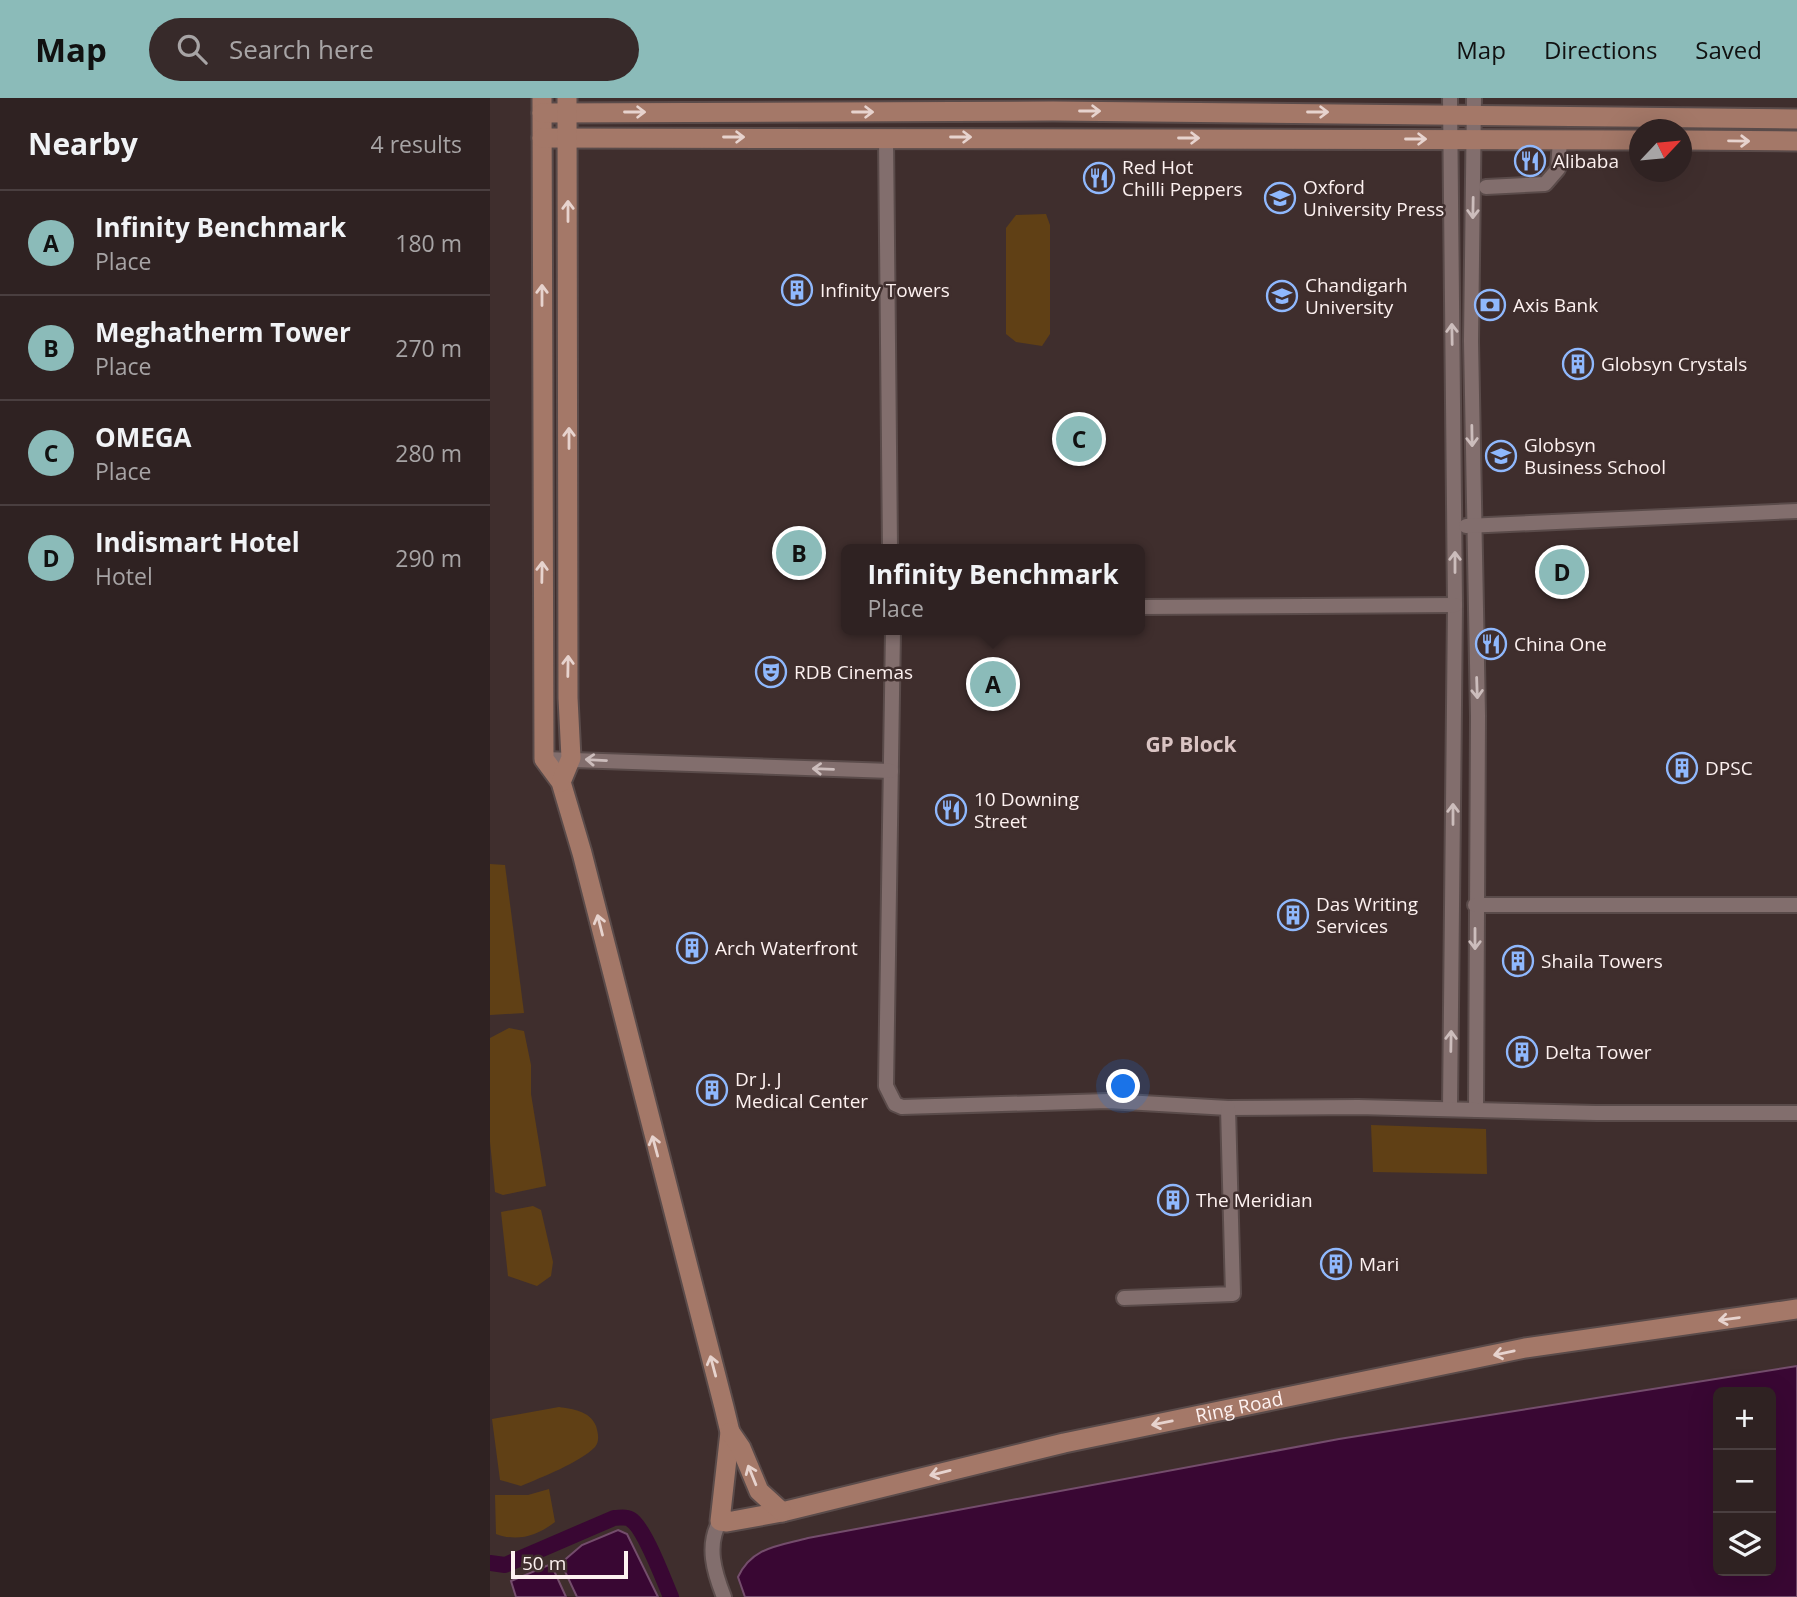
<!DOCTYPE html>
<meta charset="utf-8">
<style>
:root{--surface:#2f2222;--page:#372a2a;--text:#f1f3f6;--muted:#a7a4a5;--line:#4a3f40;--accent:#8bbbb9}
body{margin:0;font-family:"Open Sans",sans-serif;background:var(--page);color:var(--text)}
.controls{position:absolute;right:21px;bottom:21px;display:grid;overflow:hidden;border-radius:10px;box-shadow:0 7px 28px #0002}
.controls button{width:63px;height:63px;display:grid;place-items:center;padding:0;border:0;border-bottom:2px solid var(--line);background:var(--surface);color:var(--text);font:35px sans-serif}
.compass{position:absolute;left:1139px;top:21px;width:63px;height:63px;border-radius:50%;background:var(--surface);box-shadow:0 7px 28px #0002;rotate:64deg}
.scale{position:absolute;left:21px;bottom:18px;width:117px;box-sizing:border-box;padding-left:7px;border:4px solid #fdf1f0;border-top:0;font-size:19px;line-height:24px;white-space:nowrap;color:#fdf1f0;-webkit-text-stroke:5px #3f2e2d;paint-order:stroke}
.you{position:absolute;left:634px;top:989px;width:24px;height:24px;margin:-18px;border:5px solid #fff;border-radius:50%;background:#1a73e8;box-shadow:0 0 0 10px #1a73e833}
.badge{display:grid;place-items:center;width:46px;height:46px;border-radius:50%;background:var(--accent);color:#111;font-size:23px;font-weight:700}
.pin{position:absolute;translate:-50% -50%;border:4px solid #fff;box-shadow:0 2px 7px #0006}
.popup{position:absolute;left:351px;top:446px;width:304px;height:91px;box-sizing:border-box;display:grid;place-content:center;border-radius:10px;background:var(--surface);filter:drop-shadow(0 2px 5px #0005);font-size:23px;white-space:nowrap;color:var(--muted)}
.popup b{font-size:26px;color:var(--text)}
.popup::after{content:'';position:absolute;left:50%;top:100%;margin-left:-14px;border:14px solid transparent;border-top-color:var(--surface)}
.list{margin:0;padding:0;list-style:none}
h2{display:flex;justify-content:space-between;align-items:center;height:91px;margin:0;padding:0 28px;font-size:30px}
h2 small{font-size:23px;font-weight:400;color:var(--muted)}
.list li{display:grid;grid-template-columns:46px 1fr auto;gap:21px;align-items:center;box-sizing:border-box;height:105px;padding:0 28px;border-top:2px solid var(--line)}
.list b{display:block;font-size:26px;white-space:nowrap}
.list p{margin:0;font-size:23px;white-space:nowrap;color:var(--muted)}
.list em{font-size:23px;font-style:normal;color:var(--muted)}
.icon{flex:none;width:38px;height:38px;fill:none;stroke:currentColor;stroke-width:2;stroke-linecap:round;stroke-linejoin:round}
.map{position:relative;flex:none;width:1307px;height:1499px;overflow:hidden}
header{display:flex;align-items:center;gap:42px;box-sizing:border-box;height:98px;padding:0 35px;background:var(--accent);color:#111}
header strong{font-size:33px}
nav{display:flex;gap:38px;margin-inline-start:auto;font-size:24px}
.search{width:490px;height:63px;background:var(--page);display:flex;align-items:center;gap:18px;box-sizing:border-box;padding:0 24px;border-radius:38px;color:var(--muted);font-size:26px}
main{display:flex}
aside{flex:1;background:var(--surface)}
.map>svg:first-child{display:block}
.green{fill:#604015}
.water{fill:#390733;stroke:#744d6c;stroke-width:2;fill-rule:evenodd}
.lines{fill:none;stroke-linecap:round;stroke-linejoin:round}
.canal{stroke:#390733;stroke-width:16}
.street-casing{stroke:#5a4b4a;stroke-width:18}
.secondary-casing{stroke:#5a4b4a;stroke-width:23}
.street{stroke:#826e6d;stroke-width:14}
.secondary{stroke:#a47868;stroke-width:19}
.oneway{stroke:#e7d3ce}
.oneway2{stroke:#ccbdbc}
.labels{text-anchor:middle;stroke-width:5;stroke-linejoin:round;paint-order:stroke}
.poi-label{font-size:19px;fill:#fdf1f0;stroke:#3f2e2d;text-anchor:start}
.street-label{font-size:19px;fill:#fdf1f0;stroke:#3f2e2d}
.neighbourhood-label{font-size:21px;font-weight:bold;fill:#dac4c3;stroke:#3f2e2d}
</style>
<header>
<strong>Map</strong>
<div class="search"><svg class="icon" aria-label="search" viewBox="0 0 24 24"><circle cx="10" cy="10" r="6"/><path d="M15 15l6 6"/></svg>Search here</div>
<nav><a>Map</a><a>Directions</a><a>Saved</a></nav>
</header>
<main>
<aside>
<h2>Nearby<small>4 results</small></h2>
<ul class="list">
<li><span class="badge">A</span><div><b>Infinity Benchmark</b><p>Place</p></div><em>180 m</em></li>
<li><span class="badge">B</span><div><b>Meghatherm Tower</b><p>Place</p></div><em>270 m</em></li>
<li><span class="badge">C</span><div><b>OMEGA</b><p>Place</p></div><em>280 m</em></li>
<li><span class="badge">D</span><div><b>Indismart Hotel</b><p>Hotel</p></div><em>290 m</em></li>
</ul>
</aside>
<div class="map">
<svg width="1307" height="1499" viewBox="0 0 1307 1499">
<rect width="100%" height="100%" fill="#3f2e2d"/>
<g class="green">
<polygon points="556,116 560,127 560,236 552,248 526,244 516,236 516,130 526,117"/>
<polygon points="0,766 15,767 34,915 0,917"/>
<polygon points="19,930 34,933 41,967 41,996 56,1088 13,1097 5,1094 0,1044 0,940"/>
<polygon points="881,1027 996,1031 997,1076 883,1074"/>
<polygon points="43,1108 51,1112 63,1164 61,1178 47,1188 18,1178 11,1114"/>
<path d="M69,1309C83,1311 100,1313 106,1328C108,1335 110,1343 105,1349C89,1365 52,1379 31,1388L10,1382L2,1321Z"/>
<path d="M59,1391L65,1424C47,1438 27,1444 6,1436L5,1397H38Z"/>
</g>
<g class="water">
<path d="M1307,1268V1499H255L248,1479C262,1449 288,1448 318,1440L849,1341ZM1281,1294V1473H1228V1294Z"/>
<polygon points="128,1432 137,1436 168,1499 87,1499 71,1465 92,1447"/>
<polygon points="61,1466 76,1499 26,1499 21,1483"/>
</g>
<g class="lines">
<path class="canal" d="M0,1465L15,1467L124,1420C130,1420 135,1418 140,1421C154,1428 174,1483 181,1499"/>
<g class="street-casing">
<g id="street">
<polyline points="960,0 965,507 960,1011"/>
<polyline points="984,0 981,243 988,618 986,1012"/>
<polyline points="396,39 400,451"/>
<polyline points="996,89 1055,86 1068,71 1070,42"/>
<polyline points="976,428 1307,413"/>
<polyline points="650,509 965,507"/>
<polyline points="403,532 396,988 405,1006 412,1009 618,1003 738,1010 868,1009 1106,1015 1307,1015"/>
<polyline points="54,661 401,673"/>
<polyline points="985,807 1307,807"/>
<polyline points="634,1200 743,1196 738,1010"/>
<path d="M230,1423C216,1447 224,1474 234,1499"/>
</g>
</g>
<g class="secondary-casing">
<g id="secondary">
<path id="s1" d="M52,0L54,661L71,684L92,755L234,1309L240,1334L230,1423L237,1424L292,1414L574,1345L1035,1250L1307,1211"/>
<polyline points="52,15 563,13 1307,21"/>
<polyline points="52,40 1150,42"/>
<polyline points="1192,42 1307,43"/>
<polyline points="71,684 81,660 78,600 77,0"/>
<polyline points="240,1334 251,1350 269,1393 292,1414"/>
</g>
</g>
<use href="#street" class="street"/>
<use href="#secondary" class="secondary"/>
</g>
<defs><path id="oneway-shaft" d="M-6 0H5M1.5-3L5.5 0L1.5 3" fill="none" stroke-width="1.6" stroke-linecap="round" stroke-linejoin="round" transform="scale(1.75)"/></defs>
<g class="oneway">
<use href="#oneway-shaft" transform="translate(600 13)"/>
<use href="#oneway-shaft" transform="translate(145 14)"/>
<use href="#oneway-shaft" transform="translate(373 14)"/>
<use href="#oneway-shaft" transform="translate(828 14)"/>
<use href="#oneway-shaft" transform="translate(244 39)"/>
<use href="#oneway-shaft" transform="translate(471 39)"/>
<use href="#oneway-shaft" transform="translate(699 40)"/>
<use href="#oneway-shaft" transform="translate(926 41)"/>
<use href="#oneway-shaft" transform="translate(1249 43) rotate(1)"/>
<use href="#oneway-shaft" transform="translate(78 113) rotate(-90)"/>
<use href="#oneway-shaft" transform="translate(52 197) rotate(-90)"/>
<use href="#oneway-shaft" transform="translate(79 340) rotate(-90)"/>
<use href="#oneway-shaft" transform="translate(52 474) rotate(-89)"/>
<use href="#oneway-shaft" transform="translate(78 568) rotate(-89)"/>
<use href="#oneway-shaft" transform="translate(110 827) rotate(-104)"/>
<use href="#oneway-shaft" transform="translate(165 1048) rotate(-105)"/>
<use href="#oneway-shaft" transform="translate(1239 1221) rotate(172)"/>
<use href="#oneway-shaft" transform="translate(1014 1255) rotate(168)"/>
<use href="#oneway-shaft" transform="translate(223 1268) rotate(-105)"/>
<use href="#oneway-shaft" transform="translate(672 1325) rotate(169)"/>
<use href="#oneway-shaft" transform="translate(450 1375) rotate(166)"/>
<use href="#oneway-shaft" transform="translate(262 1377) rotate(-112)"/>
</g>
<g class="oneway2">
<use href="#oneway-shaft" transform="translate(983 110) rotate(91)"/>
<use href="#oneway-shaft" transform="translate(962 236) rotate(-91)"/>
<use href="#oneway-shaft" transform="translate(982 338) rotate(89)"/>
<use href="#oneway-shaft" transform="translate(965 464) rotate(-90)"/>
<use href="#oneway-shaft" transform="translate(987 590) rotate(88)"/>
<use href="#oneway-shaft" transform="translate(106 662) rotate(-177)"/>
<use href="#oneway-shaft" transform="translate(333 671) rotate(-178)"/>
<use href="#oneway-shaft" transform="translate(963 716) rotate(-90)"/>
<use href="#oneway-shaft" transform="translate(985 841) rotate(90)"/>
<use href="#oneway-shaft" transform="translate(961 943) rotate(-89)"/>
</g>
<defs>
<g id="restaurant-ring" transform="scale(1.575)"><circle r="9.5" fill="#3f2e2d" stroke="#8fb8fd" stroke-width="1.5"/><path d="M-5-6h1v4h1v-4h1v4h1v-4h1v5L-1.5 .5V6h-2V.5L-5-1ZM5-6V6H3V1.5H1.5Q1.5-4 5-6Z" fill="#8fb8fd"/></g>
<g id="university-ring" transform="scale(1.575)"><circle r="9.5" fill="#3f2e2d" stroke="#8fb8fd" stroke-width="1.5"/><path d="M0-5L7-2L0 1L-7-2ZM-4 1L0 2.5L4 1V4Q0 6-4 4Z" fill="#8fb8fd"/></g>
<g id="building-ring" transform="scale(1.575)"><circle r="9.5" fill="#3f2e2d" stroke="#8fb8fd" stroke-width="1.5"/><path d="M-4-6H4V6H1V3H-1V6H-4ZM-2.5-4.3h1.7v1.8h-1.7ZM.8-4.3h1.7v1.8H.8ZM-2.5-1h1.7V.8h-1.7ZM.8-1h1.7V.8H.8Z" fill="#8fb8fd"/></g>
<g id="bank-ring" transform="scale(1.575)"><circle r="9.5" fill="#3f2e2d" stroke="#8fb8fd" stroke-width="1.5"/><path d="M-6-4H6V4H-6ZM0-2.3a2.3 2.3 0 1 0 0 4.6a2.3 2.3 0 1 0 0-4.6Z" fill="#8fb8fd"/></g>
<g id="school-ring" transform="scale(1.575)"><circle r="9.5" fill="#3f2e2d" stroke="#8fb8fd" stroke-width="1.5"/><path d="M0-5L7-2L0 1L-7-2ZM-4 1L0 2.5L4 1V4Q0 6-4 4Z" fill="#8fb8fd"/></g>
<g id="theatre-ring" transform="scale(1.575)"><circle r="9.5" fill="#3f2e2d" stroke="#8fb8fd" stroke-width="1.5"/><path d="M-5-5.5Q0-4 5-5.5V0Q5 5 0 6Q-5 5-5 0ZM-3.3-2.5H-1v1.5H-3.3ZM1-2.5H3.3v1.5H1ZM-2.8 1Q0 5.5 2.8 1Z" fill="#8fb8fd"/></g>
</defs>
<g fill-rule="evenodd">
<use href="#restaurant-ring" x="1040" y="63"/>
<use href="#restaurant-ring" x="609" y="80"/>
<use href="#university-ring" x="790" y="100"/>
<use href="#building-ring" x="307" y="192"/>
<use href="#university-ring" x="792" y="198"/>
<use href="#bank-ring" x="1000" y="207"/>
<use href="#building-ring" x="1088" y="266"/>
<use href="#school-ring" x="1011" y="358"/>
<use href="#restaurant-ring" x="1001" y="546"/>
<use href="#theatre-ring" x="281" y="574"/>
<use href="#building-ring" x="1192" y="670"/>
<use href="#restaurant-ring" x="461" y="712"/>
<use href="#building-ring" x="803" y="817"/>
<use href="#building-ring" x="202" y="850"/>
<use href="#building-ring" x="1028" y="863"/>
<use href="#building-ring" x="1032" y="954"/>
<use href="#building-ring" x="222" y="992"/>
<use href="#building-ring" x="683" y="1102"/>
<use href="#building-ring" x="846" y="1166"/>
</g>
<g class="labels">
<g class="poi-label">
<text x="1063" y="70">Alibaba</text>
<text x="632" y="76">Red Hot<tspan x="632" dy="22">Chilli Peppers</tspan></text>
<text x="813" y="96">Oxford<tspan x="813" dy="22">University Press</tspan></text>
<text x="815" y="194">Chandigarh<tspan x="815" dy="22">University</tspan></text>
<text x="330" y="199">Infinity Towers</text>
<text x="1023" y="214">Axis Bank</text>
<text x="1111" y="273">Globsyn Crystals</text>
<text x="1034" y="354">Globsyn<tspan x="1034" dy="22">Business School</tspan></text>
<text x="1024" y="553">China One</text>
<text x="304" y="581">RDB Cinemas</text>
<text x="1215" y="677">DPSC</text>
<text x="484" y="708">10 Downing<tspan x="484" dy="22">Street</tspan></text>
<text x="826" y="813">Das Writing<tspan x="826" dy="22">Services</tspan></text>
<text x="225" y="857">Arch Waterfront</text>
<text x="1051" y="870">Shaila Towers</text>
<text x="1055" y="961">Delta Tower</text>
<text x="245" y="988">Dr J. J<tspan x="245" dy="22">Medical Center</tspan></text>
<text x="706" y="1109">The Meridian</text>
<text x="869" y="1173">Mari</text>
</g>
<g class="street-label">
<text dy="7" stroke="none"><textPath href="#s1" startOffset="1983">Ring Road</textPath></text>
</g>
<g class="neighbourhood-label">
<text x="701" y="654">GP Block</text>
</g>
</g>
</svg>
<div class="controls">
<button>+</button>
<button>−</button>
<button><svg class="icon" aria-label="layers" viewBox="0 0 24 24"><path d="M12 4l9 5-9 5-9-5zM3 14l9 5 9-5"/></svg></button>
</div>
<svg class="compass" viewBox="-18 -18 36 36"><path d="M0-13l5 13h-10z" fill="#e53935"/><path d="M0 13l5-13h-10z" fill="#a7a4a5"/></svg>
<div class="scale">50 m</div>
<div class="you"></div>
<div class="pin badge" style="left:503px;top:586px">A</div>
<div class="popup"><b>Infinity Benchmark</b>Place</div>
<div class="pin badge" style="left:309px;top:455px">B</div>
<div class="pin badge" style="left:589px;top:341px">C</div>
<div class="pin badge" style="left:1072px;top:474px">D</div>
</div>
</main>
